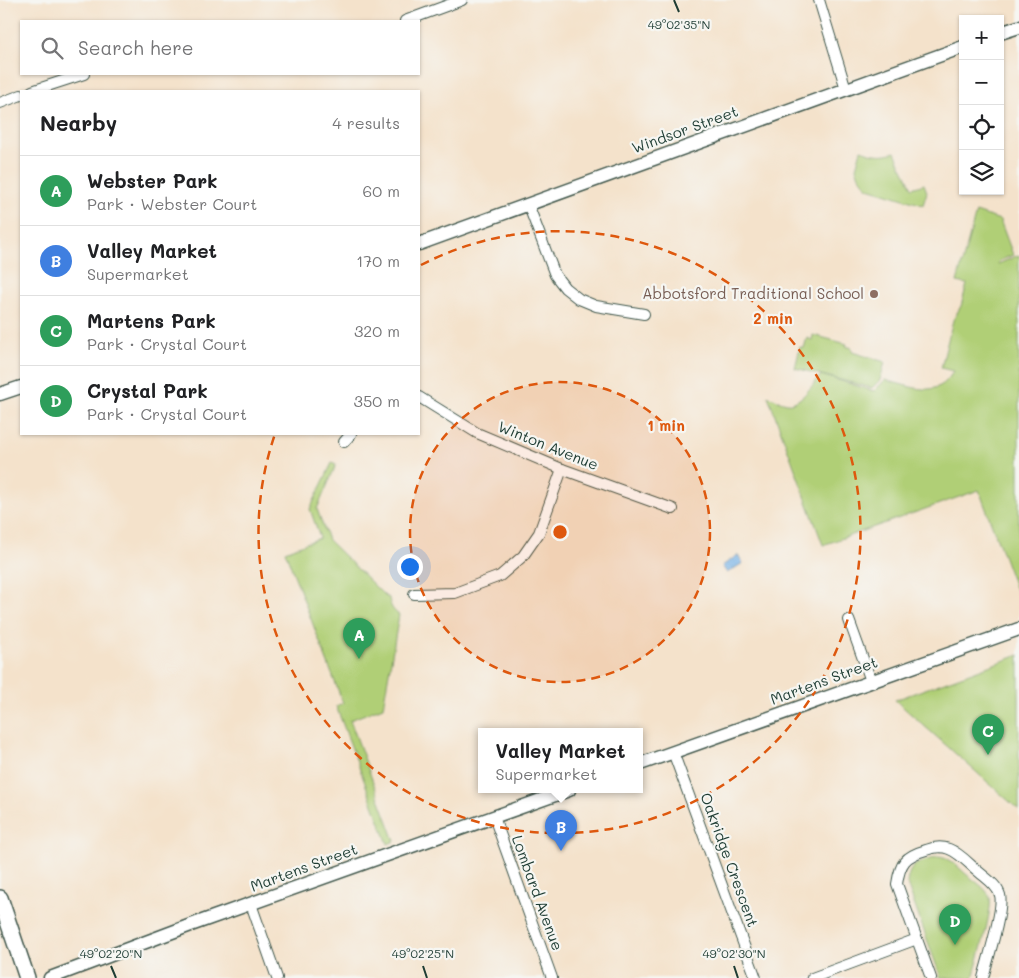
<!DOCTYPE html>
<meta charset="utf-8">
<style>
:root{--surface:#fff;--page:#f6f6f6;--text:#202124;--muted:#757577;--line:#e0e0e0;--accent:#c8321e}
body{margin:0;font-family:Mali,sans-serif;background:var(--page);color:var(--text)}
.controls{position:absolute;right:15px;top:15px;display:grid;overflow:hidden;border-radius:0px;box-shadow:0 1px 4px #0004}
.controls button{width:45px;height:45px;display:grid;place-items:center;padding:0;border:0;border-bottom:1px solid var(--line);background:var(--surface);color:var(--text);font:25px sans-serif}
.you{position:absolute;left:409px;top:566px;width:18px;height:18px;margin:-12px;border:4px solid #fff;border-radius:50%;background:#1a73e8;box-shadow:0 0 0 8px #1a73e833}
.badge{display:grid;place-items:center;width:32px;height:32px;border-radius:50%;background:var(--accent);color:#fff;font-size:16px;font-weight:700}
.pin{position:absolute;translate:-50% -41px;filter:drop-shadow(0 1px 2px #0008)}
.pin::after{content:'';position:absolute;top:26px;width:18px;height:15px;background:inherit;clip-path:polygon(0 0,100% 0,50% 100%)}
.popup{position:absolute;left:478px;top:728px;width:165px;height:65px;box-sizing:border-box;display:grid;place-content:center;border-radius:0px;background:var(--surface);filter:drop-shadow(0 1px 4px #0005);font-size:16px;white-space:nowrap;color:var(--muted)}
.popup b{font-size:19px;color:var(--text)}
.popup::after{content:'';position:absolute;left:50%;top:100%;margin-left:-10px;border:10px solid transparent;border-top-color:var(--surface)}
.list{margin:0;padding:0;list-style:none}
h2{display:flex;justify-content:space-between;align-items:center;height:65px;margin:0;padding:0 20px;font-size:21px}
h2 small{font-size:16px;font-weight:400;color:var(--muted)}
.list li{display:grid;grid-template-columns:32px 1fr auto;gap:15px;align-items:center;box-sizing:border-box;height:70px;padding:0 20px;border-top:1px solid var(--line)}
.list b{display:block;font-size:19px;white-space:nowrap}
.list p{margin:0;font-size:16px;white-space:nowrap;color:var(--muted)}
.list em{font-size:16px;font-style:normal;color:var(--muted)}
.icon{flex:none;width:28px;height:28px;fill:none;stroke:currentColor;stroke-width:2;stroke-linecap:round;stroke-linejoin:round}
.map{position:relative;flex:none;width:1019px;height:978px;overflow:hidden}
.search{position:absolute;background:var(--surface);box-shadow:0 1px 4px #0004;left:20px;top:20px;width:400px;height:55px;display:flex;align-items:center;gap:12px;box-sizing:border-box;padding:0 18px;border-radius:0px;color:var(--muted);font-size:19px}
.panel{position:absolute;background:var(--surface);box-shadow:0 1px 4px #0004;left:20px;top:90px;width:400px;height:345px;border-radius:0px}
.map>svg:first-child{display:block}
.park{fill:#b0cf76;stroke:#688655}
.water{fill:#74b0e5;stroke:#4a768c}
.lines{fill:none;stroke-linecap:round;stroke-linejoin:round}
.minor-casing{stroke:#3f564b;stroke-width:12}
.tertiary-casing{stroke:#3f564b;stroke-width:15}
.secondary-casing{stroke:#3f564b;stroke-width:18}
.minor{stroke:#fff;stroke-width:10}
.tertiary{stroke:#fff;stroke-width:12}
.secondary{stroke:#fff;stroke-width:15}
.ticks{fill:none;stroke:#1f3d34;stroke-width:2}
.ring{fill:none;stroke:#de580e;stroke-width:2.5;stroke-dasharray:9 6}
.education-dot{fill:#8d6e63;stroke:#f6f6f2;stroke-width:2}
.labels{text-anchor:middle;stroke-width:4.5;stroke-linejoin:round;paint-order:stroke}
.street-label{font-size:15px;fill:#1f3d34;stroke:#f6f6f2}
.education-label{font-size:15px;fill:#785e54;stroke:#f6f6f2;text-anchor:end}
.ticks-label{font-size:12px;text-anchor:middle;fill:#1f3d34;stroke:#f6f6f2;stroke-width:4.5;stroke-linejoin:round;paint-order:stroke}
.centre{fill:#de580e;stroke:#f6f6f2;stroke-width:2.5}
.ring-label{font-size:15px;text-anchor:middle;font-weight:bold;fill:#de580e;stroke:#f6f6f2;stroke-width:4.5;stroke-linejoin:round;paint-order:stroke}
</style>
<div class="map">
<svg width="1019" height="978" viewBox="0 0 1019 978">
<rect width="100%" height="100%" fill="#f6f6f2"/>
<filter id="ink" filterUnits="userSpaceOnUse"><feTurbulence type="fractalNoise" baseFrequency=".02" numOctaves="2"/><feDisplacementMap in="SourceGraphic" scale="10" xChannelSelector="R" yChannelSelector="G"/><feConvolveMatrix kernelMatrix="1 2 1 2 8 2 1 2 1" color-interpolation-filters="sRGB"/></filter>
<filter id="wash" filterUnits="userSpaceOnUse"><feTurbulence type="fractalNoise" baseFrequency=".0096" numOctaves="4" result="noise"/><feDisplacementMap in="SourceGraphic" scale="20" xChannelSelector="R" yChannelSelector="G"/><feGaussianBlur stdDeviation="1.12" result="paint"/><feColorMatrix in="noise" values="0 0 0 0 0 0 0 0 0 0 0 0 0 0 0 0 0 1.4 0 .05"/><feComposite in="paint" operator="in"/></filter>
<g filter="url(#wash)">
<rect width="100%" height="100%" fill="#f4e2cb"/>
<g class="park">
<path d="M861,150C874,155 883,156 895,152C900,165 907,175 912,188L924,184L927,192L923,205L868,188L859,176L856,168Z"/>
<path d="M976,212L1000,220L1013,255L999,261L998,264L1019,255V598L979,490L823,545L768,396C775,398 780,402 787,403C800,405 813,384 821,375L874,391L885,380C910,386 939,401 953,371L941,368L953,320L961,306L967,284L957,282Z"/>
<polygon points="813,335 847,344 846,346 852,348 852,352 885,362 880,380 872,388 795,368 800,347 804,348 807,338 812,340"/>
<path d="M332,463L336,465L317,509L328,540L385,596L389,598C390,605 392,610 399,615L383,707L350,720L395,841L388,844L336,706L343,703L285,551L320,538L310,509Z"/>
<polygon points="1019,655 1019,810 895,700"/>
<path d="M937,857C949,857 957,866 966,874C974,881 987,888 990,898C993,909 977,964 973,978H941L907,884C909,863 918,863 937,857Z"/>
</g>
<polygon class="water" points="738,555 743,563 727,573 722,566"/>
</g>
<g filter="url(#ink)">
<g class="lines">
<g class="minor-casing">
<g id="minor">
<polyline points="819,0 846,89"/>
<polyline points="405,21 462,0"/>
<polyline points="32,91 84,74"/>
<polyline points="0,103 21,95"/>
<polyline points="528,204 555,275 565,288 579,299 596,306 644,314"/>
<polyline points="419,397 477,433 562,469 673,509"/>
<polyline points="344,442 351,434"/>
<polyline points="414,594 455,593 500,576 523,556 539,533 562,469"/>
<polyline points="849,620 871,681"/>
<polyline points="673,752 756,978"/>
<polyline points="494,817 552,978"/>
<polyline points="251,904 277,978"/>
<polyline points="812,978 917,939"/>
<path d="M931,978L897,884C900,863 905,856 926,850C934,847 941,846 949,849C960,853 970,865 979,872C987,879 997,885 1000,895C1004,909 987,962 983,978"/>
</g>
</g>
<g class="tertiary-casing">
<g id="tertiary">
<polyline points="1000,33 1019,27"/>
<polyline points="419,244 963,47"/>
<polyline points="0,394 21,387"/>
<polyline points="640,764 1019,629"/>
<polyline points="50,978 191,925 569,790"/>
</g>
</g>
<g class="secondary-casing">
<polyline id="secondary" points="0,898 27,978"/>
</g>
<use href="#minor" class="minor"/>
<use href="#tertiary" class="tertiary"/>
<use href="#secondary" class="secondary"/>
</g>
</g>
<path class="ticks" d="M674,0L679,12M111,966L116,978M423,966L427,978M734,966L738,978"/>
<circle cx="560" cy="532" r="150" fill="#de580e" fill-opacity=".12"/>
<g class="ring">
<circle cx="560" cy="532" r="150"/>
<path d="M421 265A301 301 0 1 1 275 434"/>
</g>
<circle class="education-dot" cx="874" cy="294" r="5"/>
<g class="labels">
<g class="street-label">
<text transform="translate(685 130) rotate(-20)" y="5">Windsor Street</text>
<text transform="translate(548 446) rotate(22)" y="5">Winton Avenue</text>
<text transform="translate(824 681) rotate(-20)" y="5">Martens Street</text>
<text transform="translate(729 860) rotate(70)" y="5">Oakridge Crescent</text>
<text transform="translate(304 868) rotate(-20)" y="5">Martens Street</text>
<text transform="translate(537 893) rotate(70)" y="5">Lombard Avenue</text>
</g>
<g class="education-label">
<text x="864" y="299">Abbotsford Traditional School</text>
</g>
</g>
<g class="ticks-label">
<text x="679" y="29">49°02'35"N</text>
<text x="111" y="958">49°02'20"N</text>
<text x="423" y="958">49°02'25"N</text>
<text x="734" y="958">49°02'30"N</text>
</g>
<circle cx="560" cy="532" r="8" class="centre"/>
<g class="ring-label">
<text x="773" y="324">2 min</text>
<text x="666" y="431">1 min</text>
</g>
</svg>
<div class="controls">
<button>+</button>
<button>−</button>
<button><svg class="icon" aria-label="locate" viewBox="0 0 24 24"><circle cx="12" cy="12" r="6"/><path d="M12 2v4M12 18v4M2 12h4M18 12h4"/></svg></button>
<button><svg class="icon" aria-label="layers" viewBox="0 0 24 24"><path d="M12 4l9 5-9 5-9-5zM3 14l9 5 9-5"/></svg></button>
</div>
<div class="you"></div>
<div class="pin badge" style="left:359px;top:659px;background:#2e9e5b">A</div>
<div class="pin badge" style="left:561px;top:851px;background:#3f7fe0">B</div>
<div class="popup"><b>Valley Market</b>Supermarket</div>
<div class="pin badge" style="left:988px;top:755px;background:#2e9e5b">C</div>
<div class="pin badge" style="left:955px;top:945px;background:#2e9e5b">D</div>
<div class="search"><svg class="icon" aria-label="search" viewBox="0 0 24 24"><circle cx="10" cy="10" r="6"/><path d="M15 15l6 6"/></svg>Search here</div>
<section class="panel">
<h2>Nearby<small>4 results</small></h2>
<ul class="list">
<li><span class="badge" style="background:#2e9e5b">A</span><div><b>Webster Park</b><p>Park · Webster Court</p></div><em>60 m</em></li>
<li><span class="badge" style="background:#3f7fe0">B</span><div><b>Valley Market</b><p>Supermarket</p></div><em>170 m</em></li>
<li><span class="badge" style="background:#2e9e5b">C</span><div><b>Martens Park</b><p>Park · Crystal Court</p></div><em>320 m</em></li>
<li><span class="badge" style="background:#2e9e5b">D</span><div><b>Crystal Park</b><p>Park · Crystal Court</p></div><em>350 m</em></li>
</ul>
</section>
</div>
